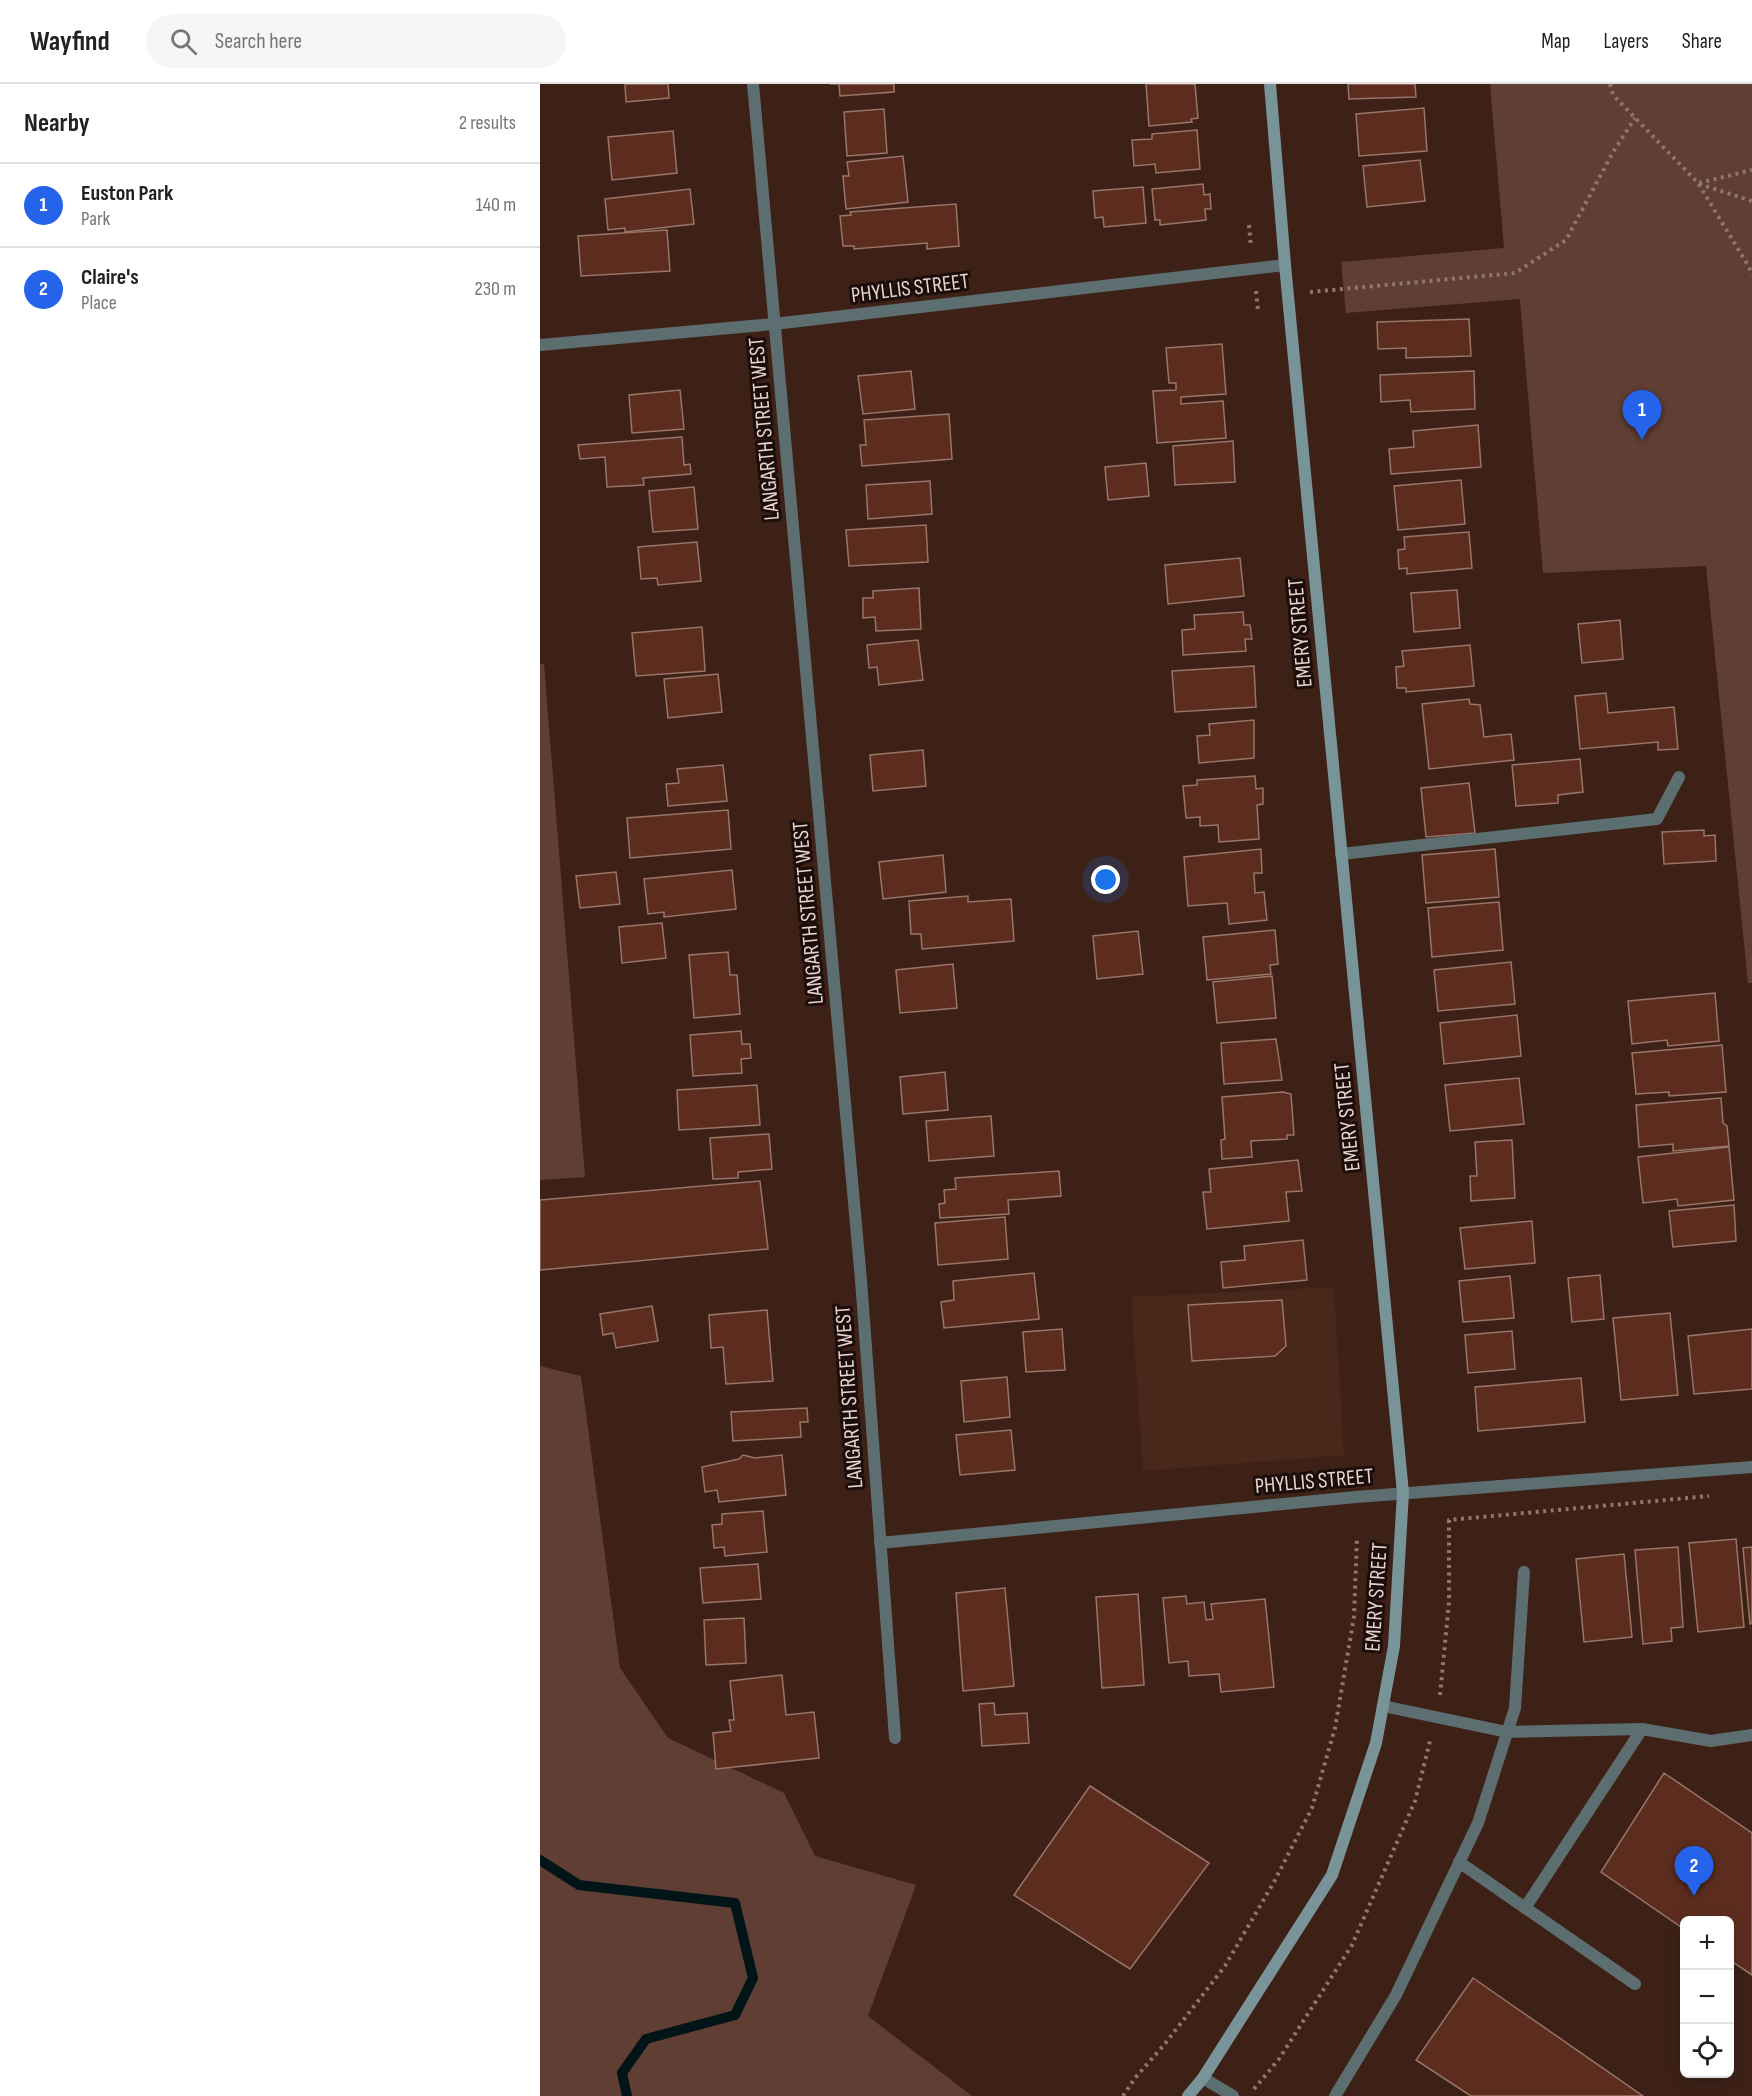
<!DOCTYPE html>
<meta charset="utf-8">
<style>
:root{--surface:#fff;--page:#f6f6f6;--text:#222;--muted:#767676;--line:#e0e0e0;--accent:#2563eb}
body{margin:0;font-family:"Sofia Sans Condensed",sans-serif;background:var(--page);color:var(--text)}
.controls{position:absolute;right:18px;bottom:18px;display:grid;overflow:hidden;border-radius:9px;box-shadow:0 3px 15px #0003}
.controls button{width:54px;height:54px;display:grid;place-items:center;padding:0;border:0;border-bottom:2px solid var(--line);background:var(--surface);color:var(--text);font:30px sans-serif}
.you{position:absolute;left:566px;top:796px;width:21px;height:21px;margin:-15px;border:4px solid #fff;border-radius:50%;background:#1a73e8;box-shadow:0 0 0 9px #1a73e833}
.badge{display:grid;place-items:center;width:39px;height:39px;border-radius:50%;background:var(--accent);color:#fff;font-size:20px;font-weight:700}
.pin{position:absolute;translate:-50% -50px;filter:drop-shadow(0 2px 3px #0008)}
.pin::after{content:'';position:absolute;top:32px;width:21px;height:18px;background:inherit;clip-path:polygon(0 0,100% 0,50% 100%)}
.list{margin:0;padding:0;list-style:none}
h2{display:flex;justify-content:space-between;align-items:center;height:78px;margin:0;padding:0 24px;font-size:26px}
h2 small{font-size:20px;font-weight:400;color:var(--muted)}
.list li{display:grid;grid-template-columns:39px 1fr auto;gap:18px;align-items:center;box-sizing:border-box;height:84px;padding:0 24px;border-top:2px solid var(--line)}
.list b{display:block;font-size:22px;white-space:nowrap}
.list p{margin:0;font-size:20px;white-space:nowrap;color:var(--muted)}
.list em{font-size:20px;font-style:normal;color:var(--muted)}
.icon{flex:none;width:33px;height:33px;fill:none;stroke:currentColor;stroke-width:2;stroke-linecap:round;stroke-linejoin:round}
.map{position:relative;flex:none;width:1212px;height:2012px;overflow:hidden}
header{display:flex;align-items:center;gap:36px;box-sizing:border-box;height:84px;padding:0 30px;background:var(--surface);border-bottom:2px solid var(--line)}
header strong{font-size:28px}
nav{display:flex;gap:33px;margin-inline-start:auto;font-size:21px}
.search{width:420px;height:54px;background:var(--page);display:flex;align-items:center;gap:15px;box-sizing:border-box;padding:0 21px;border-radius:33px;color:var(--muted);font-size:22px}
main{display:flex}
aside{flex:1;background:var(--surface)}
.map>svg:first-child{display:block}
.built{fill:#4a271b}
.green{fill:#603e33}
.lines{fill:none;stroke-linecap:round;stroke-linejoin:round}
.stream{stroke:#011418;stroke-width:10}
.building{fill:#5c2d1e;stroke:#977569;stroke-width:1.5}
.path{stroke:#8f776f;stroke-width:4;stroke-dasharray:3 4.5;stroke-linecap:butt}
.lane{stroke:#5d6e71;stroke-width:12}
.street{stroke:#5d6e71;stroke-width:12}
.secondary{stroke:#799499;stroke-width:12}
.labels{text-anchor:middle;stroke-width:6;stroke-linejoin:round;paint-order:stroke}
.street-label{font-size:22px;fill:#e8d4ce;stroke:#1b0e0a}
</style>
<header>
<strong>Wayfind</strong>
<div class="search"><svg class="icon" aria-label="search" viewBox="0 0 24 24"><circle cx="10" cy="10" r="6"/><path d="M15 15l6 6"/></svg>Search here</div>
<nav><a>Map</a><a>Layers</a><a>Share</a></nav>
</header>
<main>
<aside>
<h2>Nearby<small>2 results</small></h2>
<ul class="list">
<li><span class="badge">1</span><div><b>Euston Park</b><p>Park</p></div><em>140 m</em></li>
<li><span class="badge">2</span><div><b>Claire's</b><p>Place</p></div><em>230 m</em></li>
</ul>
</aside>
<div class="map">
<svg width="1212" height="2012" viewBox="0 0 1212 2012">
<rect width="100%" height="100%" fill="#3d2117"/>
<polygon class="built" points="794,1203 804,1371 603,1387 591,1213"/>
<g class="green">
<polygon points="950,0 1212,0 1212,899 1208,899 1166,482 1003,489 980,215 806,229 801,178 964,164"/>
<polygon points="0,580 4,580 45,1093 0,1096"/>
<polygon points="0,1282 41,1292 80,1584 128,1654 244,1709 275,1772 376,1801 328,1932 432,2012 0,2012"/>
</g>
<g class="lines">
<polyline class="stream" points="0,1776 39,1801 195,1819 213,1894 195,1931 106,1955 82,1989 87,2012"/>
</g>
<g class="building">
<polygon points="85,0 128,0 129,14 86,18"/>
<polygon points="290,0 354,0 354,8 300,12 299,0"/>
<polygon points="606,0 655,0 658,34 651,35 652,38 609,42"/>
<polygon points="808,0 875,0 876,13 809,15"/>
<polygon points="884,24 887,67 819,72 816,30"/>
<polygon points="344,25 347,69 307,72 304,28"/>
<polygon points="657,46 660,85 616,89 615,80 594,82 592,56 612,55 612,50"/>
<polygon points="133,47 137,89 72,96 68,53"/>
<polygon points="363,72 368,118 306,125 303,92 309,92 307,78"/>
<polygon points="880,76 885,117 827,123 823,82"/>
<polygon points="663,100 664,111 670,110 671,125 665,125 666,136 620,141 620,136 615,136 612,105"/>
<polygon points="603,103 606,139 564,143 563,133 555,134 553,107"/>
<polygon points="150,105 154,140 85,148 85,144 68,146 65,115"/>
<polygon points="416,120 419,162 387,165 387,159 314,165 314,162 303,162 300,132 311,131 310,128"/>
<polygon points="127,146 130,187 41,192 38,152"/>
<polygon points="929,235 931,272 866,274 866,264 838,265 837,238"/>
<polygon points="682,260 686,310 641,313 641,320 683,317 686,354 617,359 613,307 636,306 636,299 629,299 626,264"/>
<polygon points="371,287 375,325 323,330 318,292"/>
<polygon points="934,287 935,325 871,328 870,316 841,318 840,291"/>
<polygon points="140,306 144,345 92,349 89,311"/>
<polygon points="409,330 412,375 322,382 320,361 326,361 324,336"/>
<polygon points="938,341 941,383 851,390 849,365 874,363 873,347"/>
<polygon points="142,353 144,381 150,380 151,390 103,394 104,401 67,403 65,373 40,375 38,361"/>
<polygon points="693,357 695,398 635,401 633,362"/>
<polygon points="606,379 609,412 568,416 565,383"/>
<polygon points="921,396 925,440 858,446 854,402"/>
<polygon points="390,397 392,430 328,435 326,401"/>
<polygon points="154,403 158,445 113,448 109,407"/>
<polygon points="386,441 388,478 309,482 306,446"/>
<polygon points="929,448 932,484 867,490 867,484 859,485 858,466 865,465 864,453"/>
<polygon points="157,458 161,497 118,501 117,494 101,495 98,463"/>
<polygon points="700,474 704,512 628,520 625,481"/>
<polygon points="379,504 381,545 336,547 335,533 323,534 323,514 333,514 333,507"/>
<polygon points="917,506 920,544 874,548 871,509"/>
<polygon points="703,528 704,541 710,541 712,555 705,555 706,567 643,571 642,546 655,545 654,531"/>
<polygon points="1080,536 1083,575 1042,579 1038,540"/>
<polygon points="162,543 165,587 96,592 92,549"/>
<polygon points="378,556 383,596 339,601 337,583 329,584 327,561"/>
<polygon points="930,561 934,602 866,608 866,604 857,604 856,583 864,582 862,567"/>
<polygon points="714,582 716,623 635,628 632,587"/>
<polygon points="178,590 182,628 128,634 124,595"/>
<polygon points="1066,609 1068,629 1134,623 1138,665 1118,666 1118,658 1040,665 1035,612"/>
<polygon points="929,615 930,620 940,621 944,653 971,650 974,676 889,685 882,620"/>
<polygon points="714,636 714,674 659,679 657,652 670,651 669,640"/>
<polygon points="383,666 386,702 333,707 330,671"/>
<polygon points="1040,675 1043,708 1018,711 1018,719 976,722 972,681"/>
<polygon points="183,681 187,717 128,722 126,700 139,699 137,685"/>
<polygon points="715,692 716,705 723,704 723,720 717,721 719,755 679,758 678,741 660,742 660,733 646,734 643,702 657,701 657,696"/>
<polygon points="929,699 935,749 886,753 881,704"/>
<polygon points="188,726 191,765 90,774 87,734"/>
<polygon points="1164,746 1164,752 1175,751 1176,777 1124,780 1122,748"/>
<polygon points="721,765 722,789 714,789 715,809 724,808 727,836 689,840 687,819 648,822 644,773"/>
<polygon points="955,765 959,813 886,819 882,771"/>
<polygon points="403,771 406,808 343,815 339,778"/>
<polygon points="192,786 196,825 124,833 124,828 108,830 104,795"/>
<polygon points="76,788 80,820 40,824 36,792"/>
<polygon points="428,812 428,818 471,815 474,857 382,865 381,850 371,850 369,817"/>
<polygon points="959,818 963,866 892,873 888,824"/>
<polygon points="122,839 126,874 82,879 79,843"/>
<polygon points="735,846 738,880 730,881 731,890 667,896 663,853"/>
<polygon points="598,847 603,890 557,895 553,852"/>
<polygon points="188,868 190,891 197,891 200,930 154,934 149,871"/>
<polygon points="971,878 975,920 898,927 894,886"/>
<polygon points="413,880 417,924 360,929 356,886"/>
<polygon points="732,892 736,934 677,939 673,898"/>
<polygon points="1175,909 1179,957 1128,962 1127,956 1092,960 1088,917"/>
<polygon points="977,931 981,972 904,980 900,939"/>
<polygon points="201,947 202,960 210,960 211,974 201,975 202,989 153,992 150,951"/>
<polygon points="736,955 742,996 684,1000 681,959"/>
<polygon points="1182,961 1186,1008 1129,1012 1129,1008 1096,1010 1092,969"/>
<polygon points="405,988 408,1026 363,1030 360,993"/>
<polygon points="979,994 984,1040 910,1047 905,1001"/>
<polygon points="217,1001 220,1041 139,1046 137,1006"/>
<polygon points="743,1008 751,1010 754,1051 747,1051 747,1055 711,1057 712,1073 682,1075 681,1056 685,1055 682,1013"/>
<polygon points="1181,1014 1183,1039 1187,1042 1189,1062 1133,1067 1133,1060 1099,1063 1096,1021"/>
<polygon points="451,1032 454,1072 389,1077 386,1037"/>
<polygon points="229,1050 232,1085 198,1088 198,1094 173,1095 170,1054"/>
<polygon points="972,1056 975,1114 931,1117 930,1092 937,1092 935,1058"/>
<polygon points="1189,1063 1194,1116 1138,1122 1137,1115 1103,1119 1098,1073"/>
<polygon points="758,1076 762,1107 746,1108 749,1137 667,1145 663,1108 671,1108 669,1085"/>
<polygon points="519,1087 521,1112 468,1116 469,1130 400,1134 399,1120 405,1119 404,1106 416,1105 415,1094"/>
<polygon points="220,1097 228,1165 0,1186 0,1116"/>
<polygon points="1194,1121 1196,1157 1133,1163 1129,1127"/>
<polygon points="465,1133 468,1175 398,1181 395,1139"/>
<polygon points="992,1137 995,1179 925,1185 920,1144"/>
<polygon points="763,1156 767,1196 683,1204 681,1178 705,1176 704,1162"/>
<polygon points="494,1189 499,1235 404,1244 401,1218 414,1216 413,1197"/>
<polygon points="1060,1191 1064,1235 1032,1238 1028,1194"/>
<polygon points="970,1192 974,1234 923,1238 919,1197"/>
<polygon points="742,1216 746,1262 735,1272 652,1277 648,1221"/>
<polygon points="112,1222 118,1257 76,1264 73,1249 63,1251 60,1230"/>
<polygon points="227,1226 233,1297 186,1300 183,1263 171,1264 169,1231"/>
<polygon points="1130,1229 1138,1311 1081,1316 1073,1234"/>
<polygon points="522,1245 525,1286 486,1288 483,1248"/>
<polygon points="1212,1245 1212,1305 1154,1310 1148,1252"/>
<polygon points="972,1247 975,1285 928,1289 925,1251"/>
<polygon points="467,1293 470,1333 424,1338 421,1297"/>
<polygon points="1041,1294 1045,1338 938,1347 935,1303"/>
<polygon points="267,1324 268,1338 260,1338 261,1353 193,1357 191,1328"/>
<polygon points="471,1346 475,1386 420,1391 416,1351"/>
<polygon points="203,1371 215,1374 242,1371 246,1411 179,1418 177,1406 165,1408 162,1383 199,1375"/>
<polygon points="223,1427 227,1468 185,1472 184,1463 174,1464 172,1441 182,1440 182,1430"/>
<polygon points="1196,1455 1204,1543 1158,1548 1149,1459"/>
<polygon points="1138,1463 1143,1543 1131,1544 1132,1557 1103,1560 1095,1466"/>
<polygon points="1212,1463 1212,1539 1210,1540 1203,1464"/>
<polygon points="1084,1470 1092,1553 1044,1558 1036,1475"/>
<polygon points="218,1480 221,1515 163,1519 160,1484"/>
<polygon points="465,1504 474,1602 423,1607 416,1509"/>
<polygon points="598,1510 604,1601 562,1604 556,1513"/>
<polygon points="646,1512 647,1520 664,1518 666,1536 673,1535 671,1520 725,1515 734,1603 681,1608 679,1590 649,1592 648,1577 629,1579 623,1514"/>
<polygon points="204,1534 206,1579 166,1581 164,1536"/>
<polygon points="242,1591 246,1631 274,1628 279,1674 176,1685 173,1649 191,1647 189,1636 194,1636 190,1597"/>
<polygon points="454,1619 455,1631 487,1629 489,1659 442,1662 439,1620"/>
<polygon points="1124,1689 1212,1749 1212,1891 1190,1876 1190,1836 1144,1836 1144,1845 1061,1788"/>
<polygon points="550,1702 669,1779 590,1885 474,1811"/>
<polygon points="933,1894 1103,2012 931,2012 876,1976"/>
</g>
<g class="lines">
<g class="path">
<polyline points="1070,0 1073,11 1158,99 1209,183 1212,191"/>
<polyline points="1159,99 1212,86"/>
<polyline points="1159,100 1212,117"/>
<polyline points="709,141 711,163"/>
<polyline points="716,207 718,227"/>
<polyline points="770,208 975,189 1026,156 1073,68 1095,34"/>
<polyline points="900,1611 909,1518 909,1436 1169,1412"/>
<polyline points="714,2005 739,1975 812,1861 875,1717 891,1653"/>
<polyline points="583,2012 595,1994 624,1961 685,1882 734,1798 772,1724 795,1644 814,1533 817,1453"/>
</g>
<g class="lane">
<polyline points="801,770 1117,735 1139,693"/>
<polyline points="843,1622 967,1648 1102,1645 1171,1657 1212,1651"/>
<polyline points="919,1778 1095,1900"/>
<polyline points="985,1824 1102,1645"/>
<polyline points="663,1994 693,2012"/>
<polyline points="795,2012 856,1911 938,1739 975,1624 984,1488"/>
</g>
<g class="street">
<polyline points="213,0 321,1196 355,1654"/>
<polyline points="0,261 234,240 745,181"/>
<polyline points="340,1459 816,1413 1212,1383"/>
</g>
<polyline class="secondary" points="648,2012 663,1994 792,1791 836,1659 854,1562 863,1409 745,181 730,0"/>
</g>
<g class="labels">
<g class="street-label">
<text transform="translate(370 203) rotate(-7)" y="8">PHYLLIS STREET</text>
<text transform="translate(223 345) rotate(-95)" y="8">LANGARTH STREET WEST</text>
<text transform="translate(759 549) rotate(-95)" y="8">EMERY STREET</text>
<text transform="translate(267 829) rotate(-95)" y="8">LANGARTH STREET WEST</text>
<text transform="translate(806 1033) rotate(-96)" y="8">EMERY STREET</text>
<text transform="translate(308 1313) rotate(-94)" y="8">LANGARTH STREET WEST</text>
<text transform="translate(774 1396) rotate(-5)" y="8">PHYLLIS STREET</text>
<text transform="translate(835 1513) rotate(-86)" y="8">EMERY STREET</text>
</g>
</g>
</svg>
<div class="controls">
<button>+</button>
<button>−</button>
<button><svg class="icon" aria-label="locate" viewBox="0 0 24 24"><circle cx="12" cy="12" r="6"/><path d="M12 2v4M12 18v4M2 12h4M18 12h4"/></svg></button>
</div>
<div class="you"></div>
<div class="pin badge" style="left:1102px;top:356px">1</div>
<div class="pin badge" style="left:1154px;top:1812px">2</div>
</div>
</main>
